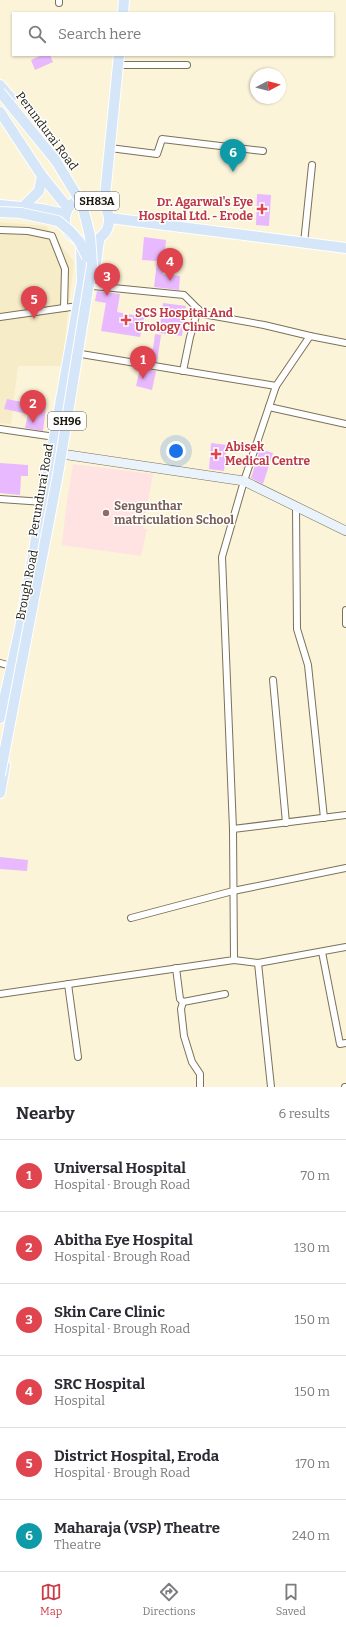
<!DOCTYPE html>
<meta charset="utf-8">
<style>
:root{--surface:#fff;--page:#f2f2f3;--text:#2b2b33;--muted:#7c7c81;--line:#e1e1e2;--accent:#cc3c47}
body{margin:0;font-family:Bitter,serif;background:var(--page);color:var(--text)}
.compass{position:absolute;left:250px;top:68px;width:36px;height:36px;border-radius:50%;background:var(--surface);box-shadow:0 1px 3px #0004;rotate:83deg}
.you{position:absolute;left:176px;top:451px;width:14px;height:14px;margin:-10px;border:3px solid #fff;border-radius:50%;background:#1a73e8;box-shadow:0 0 0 6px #1a73e833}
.badge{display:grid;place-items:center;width:26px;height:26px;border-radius:50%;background:var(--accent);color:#fff;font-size:13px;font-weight:700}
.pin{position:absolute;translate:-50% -33px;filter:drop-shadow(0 1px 2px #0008)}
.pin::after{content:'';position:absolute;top:21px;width:14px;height:12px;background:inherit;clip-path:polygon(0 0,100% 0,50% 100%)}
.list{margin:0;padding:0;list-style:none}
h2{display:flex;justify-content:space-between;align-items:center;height:52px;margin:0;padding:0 16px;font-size:17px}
h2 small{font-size:13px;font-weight:400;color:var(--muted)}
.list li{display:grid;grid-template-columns:26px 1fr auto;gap:12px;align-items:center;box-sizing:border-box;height:72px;padding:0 16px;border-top:1px solid var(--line)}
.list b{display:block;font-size:15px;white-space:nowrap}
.list p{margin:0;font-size:13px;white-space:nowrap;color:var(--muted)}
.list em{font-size:13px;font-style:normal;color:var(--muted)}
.icon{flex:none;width:22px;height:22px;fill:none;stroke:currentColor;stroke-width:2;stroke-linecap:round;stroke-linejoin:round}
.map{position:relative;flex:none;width:346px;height:1087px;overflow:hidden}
.search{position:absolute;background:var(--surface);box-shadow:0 1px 3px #0004;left:12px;right:12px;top:12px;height:44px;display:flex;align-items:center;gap:10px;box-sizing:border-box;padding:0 14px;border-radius:0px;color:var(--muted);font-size:15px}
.sheet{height:484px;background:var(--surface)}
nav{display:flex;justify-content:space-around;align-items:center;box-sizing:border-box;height:56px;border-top:1px solid var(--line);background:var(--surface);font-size:11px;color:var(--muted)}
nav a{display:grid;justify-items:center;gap:2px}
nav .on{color:var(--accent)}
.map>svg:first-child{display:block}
.built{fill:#f6ecc8}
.education{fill:#fee3e2}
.building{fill:#e8b9fe}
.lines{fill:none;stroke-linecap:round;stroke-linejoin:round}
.street-casing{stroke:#7a7259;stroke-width:8}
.secondary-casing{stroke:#7a7259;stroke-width:10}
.primary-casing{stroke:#fff;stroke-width:12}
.street{stroke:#fff;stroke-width:6}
.secondary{stroke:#eaf2fc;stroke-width:9}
.primary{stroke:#d6e6f9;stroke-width:10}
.primary-bridge-casing{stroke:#fff;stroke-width:12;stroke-linecap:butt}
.primary-bridge{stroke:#d6e6f9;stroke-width:10}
.health-dot{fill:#e0444e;stroke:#fff;stroke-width:1.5}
.education-dot{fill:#8d6e63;stroke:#fff;stroke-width:1.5}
.labels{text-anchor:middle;stroke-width:3;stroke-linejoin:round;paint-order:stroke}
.shield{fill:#fff;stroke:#5f5d56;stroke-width:1}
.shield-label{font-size:11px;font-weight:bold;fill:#1b180e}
.street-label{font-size:12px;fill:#1b180e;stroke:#fff}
.health-label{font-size:12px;font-weight:bold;fill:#be3a42;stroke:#fff;text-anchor:start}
.education-label{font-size:12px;font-weight:bold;fill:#785e54;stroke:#fff;text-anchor:start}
</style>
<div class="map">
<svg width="346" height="1087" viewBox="0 0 346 1087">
<rect width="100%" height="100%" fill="#fcf4d8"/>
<polygon class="built" points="0,222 46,226 74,262 62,366 18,366 11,424 0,423"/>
<polygon class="education" points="73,464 153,474 143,529 147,529 141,556 62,545 66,508"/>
<g class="building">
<polygon points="42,55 50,55 53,62 35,70 31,60"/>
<polygon points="257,194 271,195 269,226 256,225"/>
<polygon points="144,237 166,240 163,274 180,276 179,290 154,287 157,261 142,260"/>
<polygon points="97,291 120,294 117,312 144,317 140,337 101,331 106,303 95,301"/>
<polygon points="163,303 186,306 182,336 159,333"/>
<polygon points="155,334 161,335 157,362 138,358 140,347 153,349"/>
<polygon points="140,368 156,371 152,390 136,386"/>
<polygon points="7,399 46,407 43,431 25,428 28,414 4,409"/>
<polygon points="211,443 227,445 224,471 209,469"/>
<polygon points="260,449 273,453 263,484 251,478"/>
<polygon points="0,463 28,465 28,476 21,476 20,495 0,493"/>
<polygon points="0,857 28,860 27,871 0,869"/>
</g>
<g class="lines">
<g class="street-casing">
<g id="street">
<polyline points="59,0 59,3"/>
<polyline points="118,65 187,65"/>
<polyline points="110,148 157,154 162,139 263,151"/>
<polyline points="0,230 28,231 52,236 65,269 64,308"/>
<polyline points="304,243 312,165"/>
<polyline points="93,286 184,295 203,314 264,325 310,336"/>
<polyline points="0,317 78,306"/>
<polyline points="81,354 276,386"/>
<polyline points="183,371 190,337 198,309"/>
<polyline points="269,407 346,424"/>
<polyline points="0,429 55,437"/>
<polyline points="0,499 44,502"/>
<polyline points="296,507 297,629 308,665 324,818"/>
<polyline points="346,610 346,624"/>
<polyline points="0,663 11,666"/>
<polyline points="273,680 286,823"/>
<polyline points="233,829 222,557 244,481 276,386 310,336 346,343"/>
<polyline points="131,918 233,891 346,868"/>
<polyline points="322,952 340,1044 346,1043"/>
<polyline points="234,960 258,963 346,947"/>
<polyline points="258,963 271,1087"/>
<polyline points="176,968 180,999 183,1002"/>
<polyline points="68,984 78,1057"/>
<polyline points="0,994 234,960 233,829 346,815"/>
<polyline points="183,1002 181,1009 184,1036 192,1062 200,1074 200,1087"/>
<polyline points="183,1002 225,994"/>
<polyline points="345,1087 346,1087"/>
</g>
</g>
<g class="secondary-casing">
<polyline id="secondary" points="55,453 244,481 346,531"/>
</g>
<g class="primary-casing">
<g id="primary">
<polyline points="123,13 124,0"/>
<polyline points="0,85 11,98"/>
<polyline points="0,112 42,176 68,208"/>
<circle cx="87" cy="220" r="22"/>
<polyline points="0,205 41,209 65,214"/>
<polyline points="104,206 119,55"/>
<polyline points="23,207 39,191 42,176"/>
<polyline points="110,218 346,248"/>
<polyline points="95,271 99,240"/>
<polyline points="0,718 20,628 82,282 81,244"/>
<polyline points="0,793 5,765"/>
</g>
</g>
<use href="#street" class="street"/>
<use href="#secondary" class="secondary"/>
<use href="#primary" class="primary"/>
<g class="primary-bridge-casing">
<g id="primary-bridge">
<polyline points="0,92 56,161 82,204 90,236 92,265 58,474 0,775"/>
<polyline points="0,212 21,213 58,221 70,231 79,241 87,257"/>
</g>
</g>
<use href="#primary-bridge" class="primary-bridge"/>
</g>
<g class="health-dot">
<path d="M260 203h4v4h4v4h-4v4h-4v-4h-4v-4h4z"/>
<path d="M124 314h4v4h4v4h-4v4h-4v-4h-4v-4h4z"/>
<path d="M214 448h4v4h4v4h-4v4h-4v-4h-4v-4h4z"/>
</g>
<circle class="education-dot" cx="106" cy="513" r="4"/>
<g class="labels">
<g class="shield">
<rect x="75" y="192" width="44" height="18" rx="3"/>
<rect x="48" y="412" width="38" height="18" rx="3"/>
</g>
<g class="shield-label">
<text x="97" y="205">SH83A</text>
<text x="67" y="425">SH96</text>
</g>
<g class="street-label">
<text transform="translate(47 131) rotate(53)" y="4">Perundurai Road</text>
<text transform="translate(41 490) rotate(-80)" y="4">Perundurai Road</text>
<text transform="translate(27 585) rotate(-79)" y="4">Brough Road</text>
</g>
<g class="health-label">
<text x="253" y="206" text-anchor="end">Dr. Agarwal's Eye<tspan x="253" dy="14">Hospital Ltd. - Erode</tspan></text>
<text x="135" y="317">SCS Hospital And<tspan x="135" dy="14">Urology Clinic</tspan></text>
<text x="225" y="451">Abisek<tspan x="225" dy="14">Medical Centre</tspan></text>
</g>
<g class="education-label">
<text x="114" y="510">Sengunthar<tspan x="114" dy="14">matriculation School</tspan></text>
</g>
</g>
</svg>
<svg class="compass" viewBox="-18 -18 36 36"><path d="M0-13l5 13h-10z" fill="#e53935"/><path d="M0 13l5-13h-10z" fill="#7c7c81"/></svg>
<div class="you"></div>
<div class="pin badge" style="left:143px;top:379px;background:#e0444e">1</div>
<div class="pin badge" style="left:33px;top:423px;background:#e0444e">2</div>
<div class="pin badge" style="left:107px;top:296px;background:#e0444e">3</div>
<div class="pin badge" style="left:170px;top:281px;background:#e0444e">4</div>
<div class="pin badge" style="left:34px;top:319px;background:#e0444e">5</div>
<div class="pin badge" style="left:233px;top:172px;background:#0f9aa8">6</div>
<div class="search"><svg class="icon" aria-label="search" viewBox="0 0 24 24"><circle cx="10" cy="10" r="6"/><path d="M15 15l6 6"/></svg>Search here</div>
</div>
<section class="sheet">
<h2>Nearby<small>6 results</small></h2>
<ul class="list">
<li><span class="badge" style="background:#e0444e">1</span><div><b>Universal Hospital</b><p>Hospital · Brough Road</p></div><em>70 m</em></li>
<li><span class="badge" style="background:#e0444e">2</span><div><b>Abitha Eye Hospital</b><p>Hospital · Brough Road</p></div><em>130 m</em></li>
<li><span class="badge" style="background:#e0444e">3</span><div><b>Skin Care Clinic</b><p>Hospital · Brough Road</p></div><em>150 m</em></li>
<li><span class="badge" style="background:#e0444e">4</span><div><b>SRC Hospital</b><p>Hospital</p></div><em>150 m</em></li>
<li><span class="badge" style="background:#e0444e">5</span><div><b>District Hospital, Eroda</b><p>Hospital · Brough Road</p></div><em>170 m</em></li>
<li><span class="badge" style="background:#0f9aa8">6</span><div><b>Maharaja (VSP) Theatre</b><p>Theatre</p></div><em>240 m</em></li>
</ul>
</section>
<nav>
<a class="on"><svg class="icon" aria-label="map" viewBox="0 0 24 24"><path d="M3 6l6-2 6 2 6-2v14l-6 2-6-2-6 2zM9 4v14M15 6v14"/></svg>Map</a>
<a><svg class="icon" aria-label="directions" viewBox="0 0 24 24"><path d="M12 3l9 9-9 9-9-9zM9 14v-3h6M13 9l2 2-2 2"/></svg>Directions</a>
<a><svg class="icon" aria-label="saved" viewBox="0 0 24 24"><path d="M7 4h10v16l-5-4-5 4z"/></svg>Saved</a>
</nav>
